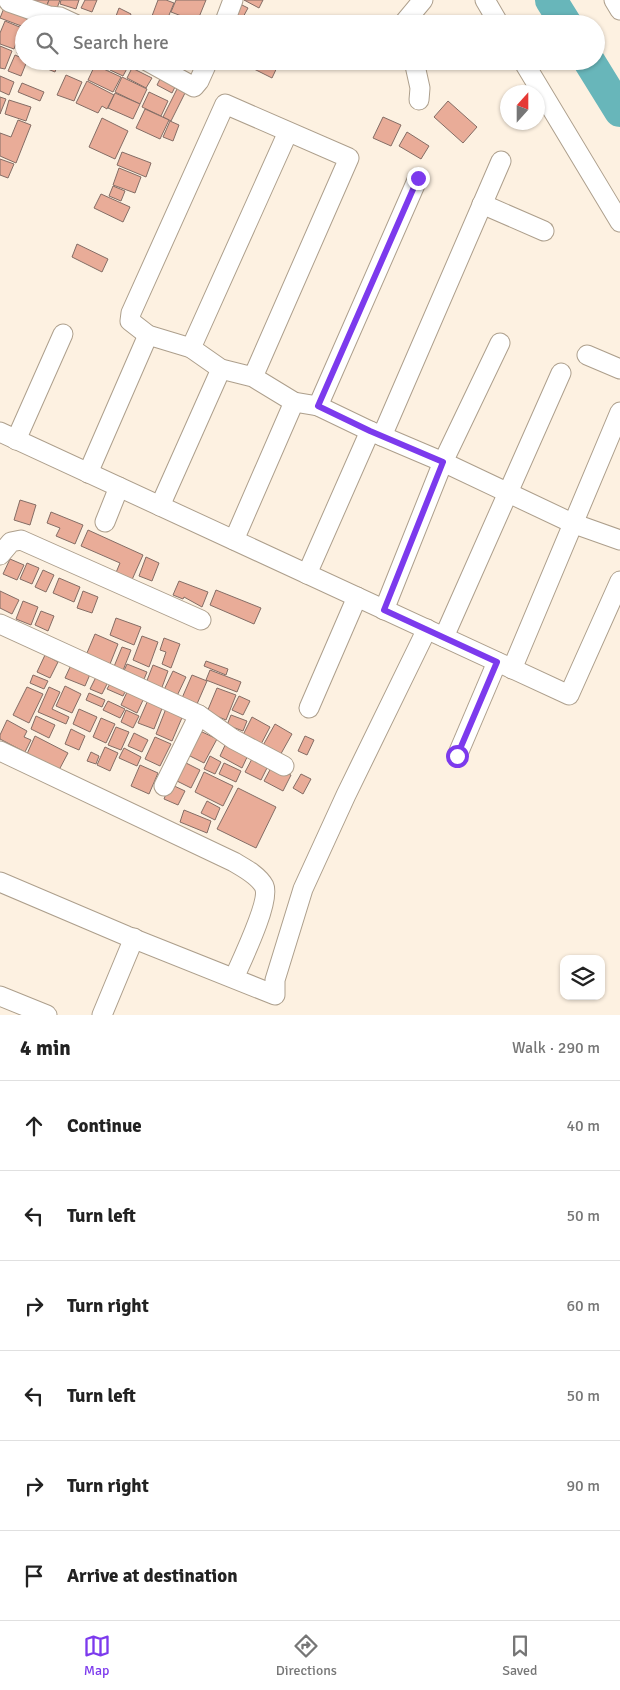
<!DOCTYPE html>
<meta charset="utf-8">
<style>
:root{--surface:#fff;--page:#f2f2f2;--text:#222;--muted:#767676;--line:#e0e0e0;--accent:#7c3aed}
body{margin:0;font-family:Signika,sans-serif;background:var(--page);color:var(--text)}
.controls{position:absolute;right:15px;bottom:15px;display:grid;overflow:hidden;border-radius:10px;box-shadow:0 1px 4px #0004}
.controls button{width:45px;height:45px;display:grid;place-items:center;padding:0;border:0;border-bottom:1px solid var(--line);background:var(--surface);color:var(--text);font:25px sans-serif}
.compass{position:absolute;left:500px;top:85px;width:45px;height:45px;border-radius:50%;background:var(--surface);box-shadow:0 1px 4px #0004;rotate:21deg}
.stop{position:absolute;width:15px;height:15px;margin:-11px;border:4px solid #7c3aed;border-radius:50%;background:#fff}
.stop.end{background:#7c3aed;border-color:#fff;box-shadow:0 1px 5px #0008}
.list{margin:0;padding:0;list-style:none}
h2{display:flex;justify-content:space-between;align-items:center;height:65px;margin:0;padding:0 20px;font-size:21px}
h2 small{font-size:16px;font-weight:400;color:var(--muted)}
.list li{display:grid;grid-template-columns:32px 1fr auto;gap:15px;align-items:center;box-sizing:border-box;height:90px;padding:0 20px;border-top:1px solid var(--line)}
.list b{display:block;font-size:19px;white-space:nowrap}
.list em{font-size:16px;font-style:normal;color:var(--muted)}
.icon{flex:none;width:28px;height:28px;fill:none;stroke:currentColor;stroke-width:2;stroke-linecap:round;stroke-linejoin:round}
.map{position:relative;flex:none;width:620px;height:1015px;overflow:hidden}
.search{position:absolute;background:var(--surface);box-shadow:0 1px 4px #0004;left:15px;right:15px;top:15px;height:55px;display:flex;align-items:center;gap:12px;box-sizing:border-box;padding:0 18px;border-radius:28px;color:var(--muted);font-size:19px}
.sheet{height:605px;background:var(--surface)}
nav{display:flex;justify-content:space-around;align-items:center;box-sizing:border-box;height:70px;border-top:1px solid var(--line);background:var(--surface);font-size:14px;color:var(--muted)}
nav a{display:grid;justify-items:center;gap:2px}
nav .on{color:var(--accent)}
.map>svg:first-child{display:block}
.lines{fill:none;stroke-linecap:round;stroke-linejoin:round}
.river{stroke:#68b6ba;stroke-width:32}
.building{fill:#e9ac98;stroke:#846d65}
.minor-casing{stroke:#ad9f8c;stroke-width:21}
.minor{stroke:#fff;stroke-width:19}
.route{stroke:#7c3aed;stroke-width:6}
</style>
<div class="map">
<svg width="620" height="1015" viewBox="0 0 620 1015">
<rect width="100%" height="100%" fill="#fdf1e1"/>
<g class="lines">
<g class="river">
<polyline points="551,0 566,24"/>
<polyline points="589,61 620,111"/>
</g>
</g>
<g class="building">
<polygon points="34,0 49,0 46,7 33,3"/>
<polygon points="49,0 60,0 56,11 46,8"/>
<polygon points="61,0 79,0 76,9 60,4"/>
<polygon points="85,0 97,0 92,12 81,8"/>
<polygon points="158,0 166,0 174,3 167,20 176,24 149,24"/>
<polygon points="176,0 206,0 197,22 171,12"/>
<polygon points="244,0 263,0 259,8"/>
<polygon points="236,2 248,8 241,21 229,16"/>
<polygon points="6,3 30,12 24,27 0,18"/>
<polygon points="119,8 131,14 127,24 113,24"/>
<polygon points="130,18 141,23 141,24 128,24"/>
<polygon points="5,21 22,28 14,49 0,44 0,33"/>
<polygon points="24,37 24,56 17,53"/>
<polygon points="0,46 12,51 5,69 0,68"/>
<polygon points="15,55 24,59 24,61 27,61 21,76 8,71"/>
<polygon points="48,61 59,61 55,72 45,68"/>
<polygon points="97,61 113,61 109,70 96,64"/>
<polygon points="115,61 131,61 123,76 110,70"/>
<polygon points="178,61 201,61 198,70"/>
<polygon points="243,61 280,61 272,78 242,63"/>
<polygon points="95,65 121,77 113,92 88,80"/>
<polygon points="132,68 152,78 146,88 127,78"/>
<polygon points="163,73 178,81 172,93 157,85"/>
<polygon points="66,75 82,82 74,101 57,95"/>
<polygon points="0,76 14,82 9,95 0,91"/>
<polygon points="122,77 147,89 140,104 115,92"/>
<polygon points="87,81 114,95 107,109 102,106 98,113 76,103"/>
<polygon points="22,83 44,92 40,101 18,92"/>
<polygon points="180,83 188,87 171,121 163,117"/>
<polygon points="149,92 168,101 161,116 142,107"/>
<polygon points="115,93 140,104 133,119 108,108"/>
<polygon points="0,97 6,99 0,114"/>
<polygon points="9,100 31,107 26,121 5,114"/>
<polygon points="448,101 477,127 463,143 434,117"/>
<polygon points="145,109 169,120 160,139 136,128"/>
<polygon points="383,117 401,125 391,146 373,138"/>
<polygon points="102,118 128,131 115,159 89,147"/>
<polygon points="18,120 31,125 16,163 0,156 0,133 11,137"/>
<polygon points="170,121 179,125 173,141 163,137"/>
<polygon points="407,132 429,146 421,159 399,146"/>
<polygon points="122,152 151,163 146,177 117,165"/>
<polygon points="0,159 14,164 8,178 0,175"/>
<polygon points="119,168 141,177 135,193 113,185"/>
<polygon points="113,186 125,191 121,201 109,196"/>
<polygon points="101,194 130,207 123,222 94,208"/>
<polygon points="77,244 108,259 102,272 72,257"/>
<polygon points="20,500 36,505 30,525 14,520"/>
<polygon points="51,512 83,525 75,544 56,536 60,528 47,523"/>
<polygon points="88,530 143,555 131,582 115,575 120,563 81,546"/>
<polygon points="146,557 159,563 152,581 139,576"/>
<polygon points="10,559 24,565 17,580 3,574"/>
<polygon points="27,563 39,568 32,584 20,579"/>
<polygon points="43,570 54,575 46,592 35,587"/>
<polygon points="59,578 80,587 74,602 53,593"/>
<polygon points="179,581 208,592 202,607 184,597 183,599 173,595"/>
<polygon points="216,590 261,608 254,624 210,605"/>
<polygon points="0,591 19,600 12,614 0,608"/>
<polygon points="83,591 98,597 92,613 77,608"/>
<polygon points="23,601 38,607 31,625 16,619"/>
<polygon points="41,611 54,616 48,631 35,625"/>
<polygon points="116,618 141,627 134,645 110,635"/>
<polygon points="95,634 118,644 108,669 84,660"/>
<polygon points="142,636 158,642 149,667 133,660"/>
<polygon points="164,638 180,644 171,668 162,664 166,652 160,650"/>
<polygon points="122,647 131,650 122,673 113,669"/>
<polygon points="45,655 58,662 50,678 37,672"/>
<polygon points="206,661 228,669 226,675 204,666"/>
<polygon points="127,664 147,672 142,684 122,675"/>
<polygon points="71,665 91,672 85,686 65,678"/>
<polygon points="153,665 168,671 161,690 146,683"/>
<polygon points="210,670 241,682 237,692 206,680"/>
<polygon points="173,671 186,677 175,700 162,694"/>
<polygon points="33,675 48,681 44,689 30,683"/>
<polygon points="97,675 109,680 102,694 90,689"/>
<polygon points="192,675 207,681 197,704 182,698"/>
<polygon points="111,682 126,690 123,696 107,689"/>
<polygon points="65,686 81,694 72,713 56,706"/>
<polygon points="27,687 43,694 29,723 13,715"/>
<polygon points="49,687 60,692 52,709 69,717 66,724 38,712"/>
<polygon points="217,688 236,695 226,720 207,712"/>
<polygon points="128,690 144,698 137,713 121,705"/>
<polygon points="89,693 105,700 102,707 86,700"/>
<polygon points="239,696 250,701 243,715 232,710"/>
<polygon points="148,700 163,706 154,729 138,723"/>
<polygon points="108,701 125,709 120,718 103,710"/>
<polygon points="167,706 184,713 172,741 156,734"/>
<polygon points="79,709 97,717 90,732 73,724"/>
<polygon points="126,710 139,716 133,728 121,722"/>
<polygon points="231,715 247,721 243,731 227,725"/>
<polygon points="36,716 55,725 49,738 31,729"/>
<polygon points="252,717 270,727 259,748 241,739"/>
<polygon points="101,718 115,724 106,743 93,737"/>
<polygon points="7,720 27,731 24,737 31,740 25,752 0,739 0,735"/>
<polygon points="275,724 292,734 278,759 261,749"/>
<polygon points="116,727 129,732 121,750 108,745"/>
<polygon points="71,729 85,736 79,750 65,744"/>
<polygon points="198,730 217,739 204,763 186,754"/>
<polygon points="134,733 148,740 142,752 128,746"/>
<polygon points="35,736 68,753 59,770 27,754"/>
<polygon points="305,736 314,740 307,755 298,751"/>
<polygon points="155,737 171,744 160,766 145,759"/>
<polygon points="227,741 249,753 242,768 220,756"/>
<polygon points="105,747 118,753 110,771 97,765"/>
<polygon points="124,748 141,757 137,766 119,758"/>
<polygon points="91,752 99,756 96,764 87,761"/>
<polygon points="210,756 221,762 215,774 204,769"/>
<polygon points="253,757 269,764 261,780 245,772"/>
<polygon points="184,762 200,770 191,788 175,780"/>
<polygon points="224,763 241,771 236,782 219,774"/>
<polygon points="140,765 158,773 149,794 131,786"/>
<polygon points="272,766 291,775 283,791 264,781"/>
<polygon points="204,772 233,786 223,806 195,792"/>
<polygon points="301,774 311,779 303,794 293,788"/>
<polygon points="170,784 185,791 178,805 164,799"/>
<polygon points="238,788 276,807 256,848 217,829"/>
<polygon points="207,801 220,808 215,820 201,813"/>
<polygon points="184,810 211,821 207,833 180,822"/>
</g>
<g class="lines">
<g class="minor-casing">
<g id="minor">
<polyline points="485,0 499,24"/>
<polyline points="614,0 620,10"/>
<polyline points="9,2 49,16 60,17 75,24"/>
<polyline points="224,24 233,0"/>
<polyline points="403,24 423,0"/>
<polyline points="147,61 194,87 199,81 208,61"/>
<polyline points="414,61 420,88 419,100"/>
<polyline points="523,61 620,222"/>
<polyline points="482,204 544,231"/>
<polyline points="191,348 288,132"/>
<polyline points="587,355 620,369"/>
<polyline points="253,377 349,158 225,104 131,313 130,321 148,335 191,348 221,369 253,377 294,402 318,406 370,431 443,462 572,523 620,540"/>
<polyline points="318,406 418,178"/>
<polyline points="0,432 569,695 620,581"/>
<polyline points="382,436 501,161"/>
<polyline points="16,440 63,334"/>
<polyline points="88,473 148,335"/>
<polyline points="160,506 221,369"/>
<polyline points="105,522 119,487"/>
<polyline points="234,540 294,402"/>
<polyline points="0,555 11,542 21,540 201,620"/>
<polyline points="307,574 370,431"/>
<polyline points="384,610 443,462 500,343"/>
<polyline points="0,624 199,715 233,739 284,766"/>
<polyline points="444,637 561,373"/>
<polyline points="512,669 620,412"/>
<polyline points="309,708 357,597"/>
<path d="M0,751L234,862C244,868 258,875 264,886C271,900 241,962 234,978"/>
<polyline points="457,756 497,662"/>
<polyline points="164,786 199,715"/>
<polyline points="0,882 127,936 275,995 275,980 303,889 346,795 427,629"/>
<polyline points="0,996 47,1015"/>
<polyline points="102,1015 134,938"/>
</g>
</g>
<use href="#minor" class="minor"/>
</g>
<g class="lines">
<polyline class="route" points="418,178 318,406 370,431 443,462 384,610 497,662 457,756"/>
</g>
</svg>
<div class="controls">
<button><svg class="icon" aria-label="layers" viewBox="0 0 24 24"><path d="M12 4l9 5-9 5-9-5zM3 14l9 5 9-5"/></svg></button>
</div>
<svg class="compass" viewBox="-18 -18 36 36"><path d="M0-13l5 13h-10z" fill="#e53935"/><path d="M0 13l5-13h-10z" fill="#767676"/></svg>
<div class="stop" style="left:457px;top:756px"></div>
<div class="stop end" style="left:418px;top:178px"></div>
<div class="search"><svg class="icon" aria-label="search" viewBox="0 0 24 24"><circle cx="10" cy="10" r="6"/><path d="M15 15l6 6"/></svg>Search here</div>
</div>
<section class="sheet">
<h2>4 min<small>Walk · 290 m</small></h2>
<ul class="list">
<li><svg class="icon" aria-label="ahead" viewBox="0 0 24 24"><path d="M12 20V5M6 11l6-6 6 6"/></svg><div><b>Continue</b></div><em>40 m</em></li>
<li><svg class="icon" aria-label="left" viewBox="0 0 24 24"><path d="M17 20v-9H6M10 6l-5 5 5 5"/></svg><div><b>Turn left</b></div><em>50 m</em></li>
<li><svg class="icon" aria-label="right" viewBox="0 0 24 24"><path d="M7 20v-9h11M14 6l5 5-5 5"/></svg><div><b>Turn right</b></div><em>60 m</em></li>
<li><svg class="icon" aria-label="left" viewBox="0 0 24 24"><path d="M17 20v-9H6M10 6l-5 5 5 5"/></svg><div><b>Turn left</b></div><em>50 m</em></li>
<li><svg class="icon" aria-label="right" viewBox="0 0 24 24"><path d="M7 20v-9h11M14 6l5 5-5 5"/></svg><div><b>Turn right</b></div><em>90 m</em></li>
<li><svg class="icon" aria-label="arrive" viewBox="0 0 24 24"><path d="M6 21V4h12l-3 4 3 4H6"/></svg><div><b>Arrive at destination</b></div></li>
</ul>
</section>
<nav>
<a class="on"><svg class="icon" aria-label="map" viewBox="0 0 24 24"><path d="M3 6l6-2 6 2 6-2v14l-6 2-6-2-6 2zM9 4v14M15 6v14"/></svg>Map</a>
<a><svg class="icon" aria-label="directions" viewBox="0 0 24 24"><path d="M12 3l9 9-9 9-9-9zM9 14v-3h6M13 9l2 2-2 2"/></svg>Directions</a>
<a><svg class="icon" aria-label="saved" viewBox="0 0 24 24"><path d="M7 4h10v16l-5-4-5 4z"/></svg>Saved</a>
</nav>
